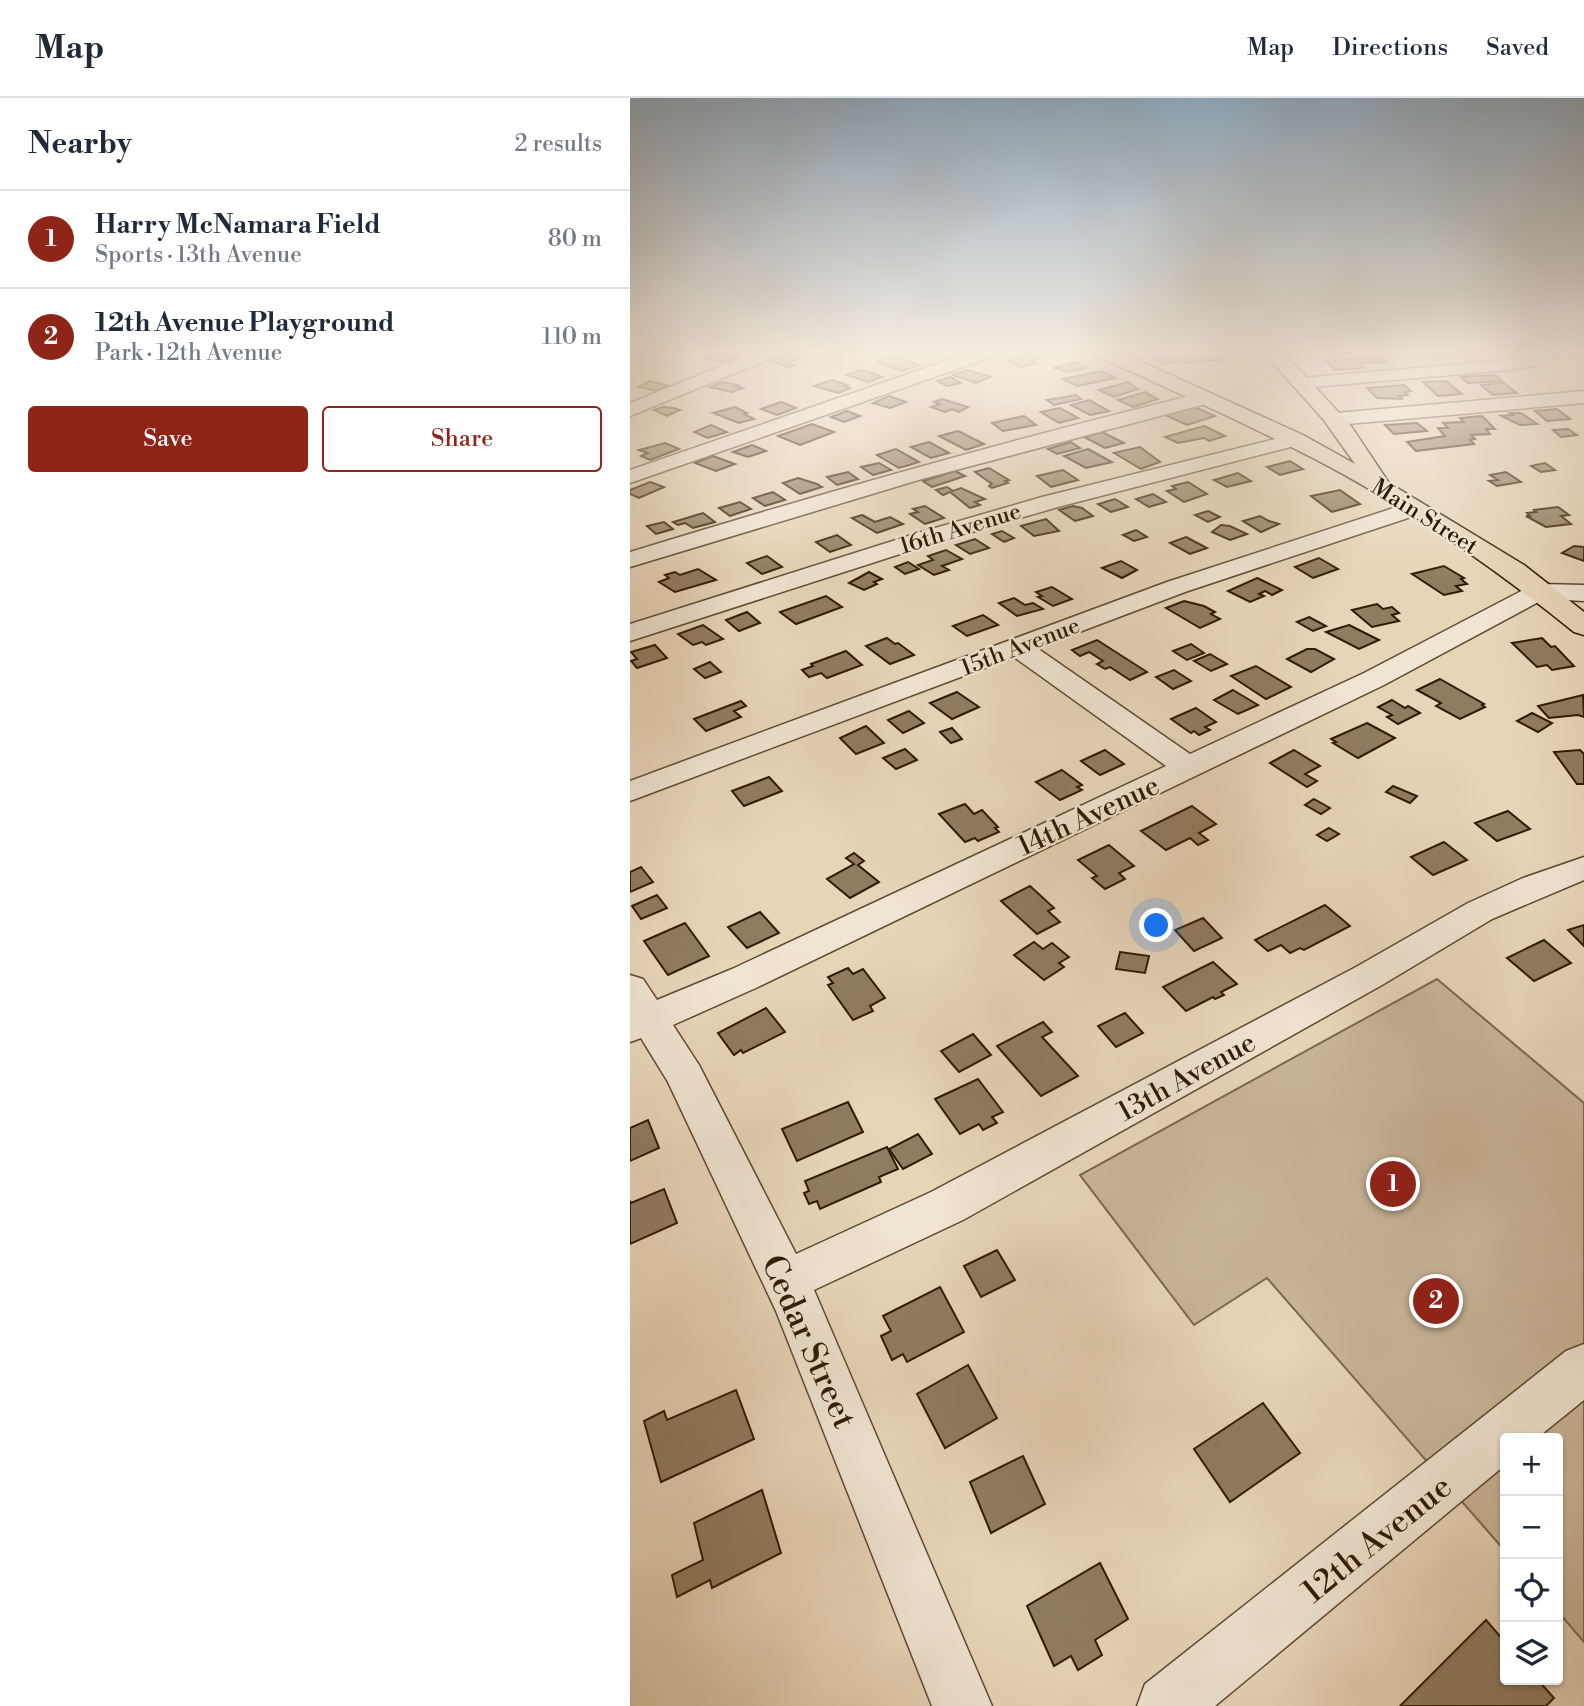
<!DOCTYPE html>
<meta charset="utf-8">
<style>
:root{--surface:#fff;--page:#f6f6f7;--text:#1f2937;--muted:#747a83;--line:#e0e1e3;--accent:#8f2418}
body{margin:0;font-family:"Libre Bodoni",serif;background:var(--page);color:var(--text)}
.controls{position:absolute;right:21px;bottom:21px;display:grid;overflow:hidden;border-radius:7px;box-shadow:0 2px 5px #0004}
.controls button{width:63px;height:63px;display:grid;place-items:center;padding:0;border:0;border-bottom:2px solid var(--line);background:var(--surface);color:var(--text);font:35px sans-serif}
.you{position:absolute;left:527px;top:828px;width:24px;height:24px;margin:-18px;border:5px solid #fff;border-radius:50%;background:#1a73e8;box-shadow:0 0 0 10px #1a73e833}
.badge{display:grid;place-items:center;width:46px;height:46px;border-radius:50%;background:var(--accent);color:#fff;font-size:23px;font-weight:700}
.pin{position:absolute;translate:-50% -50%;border:4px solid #fff;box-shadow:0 2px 7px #0006}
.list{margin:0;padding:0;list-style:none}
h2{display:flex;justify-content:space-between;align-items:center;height:91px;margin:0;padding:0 28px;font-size:30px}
h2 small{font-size:23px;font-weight:400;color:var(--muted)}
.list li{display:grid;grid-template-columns:46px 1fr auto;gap:21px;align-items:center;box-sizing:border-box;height:98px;padding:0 28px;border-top:2px solid var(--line)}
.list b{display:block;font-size:26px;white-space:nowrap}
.list p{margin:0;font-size:23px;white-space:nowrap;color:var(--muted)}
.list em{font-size:23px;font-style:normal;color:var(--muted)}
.actions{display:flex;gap:14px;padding:21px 28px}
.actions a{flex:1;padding:16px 0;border:2px solid var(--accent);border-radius:7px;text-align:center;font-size:24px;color:var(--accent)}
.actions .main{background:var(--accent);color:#fff}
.icon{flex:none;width:38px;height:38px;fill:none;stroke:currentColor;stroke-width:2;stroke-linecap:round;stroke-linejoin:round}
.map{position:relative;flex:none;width:954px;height:1608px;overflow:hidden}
header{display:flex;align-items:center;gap:42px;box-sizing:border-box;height:98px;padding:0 35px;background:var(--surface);border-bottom:2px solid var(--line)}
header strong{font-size:33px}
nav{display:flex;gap:38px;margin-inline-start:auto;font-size:24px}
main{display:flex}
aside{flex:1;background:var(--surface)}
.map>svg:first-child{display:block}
.green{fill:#c9b59a;stroke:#7c684e;stroke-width:2}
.building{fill:#907c61;stroke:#301b01;stroke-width:2}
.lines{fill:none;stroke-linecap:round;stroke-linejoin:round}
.minor-casing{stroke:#5e4a2f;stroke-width:3}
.major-casing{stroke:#301b01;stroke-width:3}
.minor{fill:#f0e4d2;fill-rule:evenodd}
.major{fill:#e8d5b9;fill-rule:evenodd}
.labels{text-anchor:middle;stroke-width:5;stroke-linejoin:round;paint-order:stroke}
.far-street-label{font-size:23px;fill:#301b01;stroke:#f0e4d2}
.street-label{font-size:28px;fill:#301b01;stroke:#f0e4d2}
.near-street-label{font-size:33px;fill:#301b01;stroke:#f0e4d2}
</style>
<header>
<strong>Map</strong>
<nav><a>Map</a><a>Directions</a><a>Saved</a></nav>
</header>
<main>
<aside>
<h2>Nearby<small>2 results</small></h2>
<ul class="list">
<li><span class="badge">1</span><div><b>Harry McNamara Field</b><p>Sports · 13th Avenue</p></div><em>80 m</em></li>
<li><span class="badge">2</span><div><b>12th Avenue Playground</b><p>Park · 12th Avenue</p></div><em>110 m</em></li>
</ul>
<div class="actions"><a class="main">Save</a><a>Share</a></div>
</aside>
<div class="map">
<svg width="954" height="1608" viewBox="0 0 954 1608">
<rect width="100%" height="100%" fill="#e8d5b9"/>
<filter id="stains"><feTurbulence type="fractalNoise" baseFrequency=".00286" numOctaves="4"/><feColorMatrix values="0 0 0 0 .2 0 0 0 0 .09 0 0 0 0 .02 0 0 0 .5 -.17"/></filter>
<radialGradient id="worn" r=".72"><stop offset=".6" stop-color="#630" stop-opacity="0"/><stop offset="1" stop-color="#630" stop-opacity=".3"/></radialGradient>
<polygon class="green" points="807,881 954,1005 954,1544 928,1514 928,1340 875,1340 875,1453 637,1180 564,1227 450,1077"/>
<g class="building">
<polygon points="92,254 95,254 114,258 90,264 76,261"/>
<polygon points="431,254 434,255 405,260 407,261 401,263 406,265 391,269 379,263 402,254"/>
<polygon points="612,254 594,257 598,259 591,260 593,262 554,265 552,263 532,266 521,257 541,254"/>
<polygon points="800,254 823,254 828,258 804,260"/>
<polygon points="157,256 171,260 158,265 164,267 158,269 141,263"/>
<polygon points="265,258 289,267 272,273 247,264"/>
<polygon points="750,259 756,264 728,265 734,270 705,272 696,263"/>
<polygon points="445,264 456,270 440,274 423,270"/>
<polygon points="230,272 240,274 252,279 238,284 217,277"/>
<polygon points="337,272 361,279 346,285 323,277"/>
<polygon points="472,273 486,280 447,288 433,281"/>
<polygon points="865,277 872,283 838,285 831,279"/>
<polygon points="320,279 331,285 317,288 307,283"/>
<polygon points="202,282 217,287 214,288 220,290 208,295 184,288"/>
<polygon points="19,283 39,288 26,293 9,289"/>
<polygon points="816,283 832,296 808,298 793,284"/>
<polygon points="92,284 108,287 105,288 113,290 102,294 80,289"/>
<polygon points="498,284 508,291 484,299 469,292"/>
<polygon points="874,285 887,295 863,297 851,287"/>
<polygon points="774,287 781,293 775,294 778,297 769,298 772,301 747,300 737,290"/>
<polygon points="515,294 528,301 503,309 488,302"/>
<polygon points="446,297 451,301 424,307 417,302"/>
<polygon points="259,298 276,304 260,310 243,305"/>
<polygon points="312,301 338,309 329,314 322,311 315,314 301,309 310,306 304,304"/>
<polygon points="459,302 479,313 460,317 441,307"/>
<polygon points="151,304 166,310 147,317 131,311"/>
<polygon points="33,309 43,310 50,312 37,318 24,312"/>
<polygon points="105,309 117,315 114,316 124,321 109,325 83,315"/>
<polygon points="565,309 585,318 557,327 533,316"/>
<polygon points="430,310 448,320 429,325 411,314"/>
<polygon points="927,311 940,321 917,323 905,313"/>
<polygon points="217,313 230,318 214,324 201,319"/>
<polygon points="880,315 891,315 907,326 890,327 871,318 883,317"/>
<polygon points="394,318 406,327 373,333 362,325"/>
<polygon points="852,318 865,331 856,331 860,336 841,337 845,341 840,342 844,346 786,353 777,344 815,338 808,330 818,330 813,325 834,324 830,320"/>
<polygon points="787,325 797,333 764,336 755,327"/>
<polygon points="182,326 204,334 170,347 148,338"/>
<polygon points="81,327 97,334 78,340 64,334"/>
<polygon points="574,328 595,338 579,343 574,340 548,345 535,339"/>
<polygon points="938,331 947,337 931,339 923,332"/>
<polygon points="328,333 354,346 336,352 309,338"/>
<polygon points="472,334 494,345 475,350 454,339"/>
<polygon points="299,344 319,355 301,360 281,349"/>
<polygon points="441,344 450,350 427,356 418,351"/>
<polygon points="35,345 49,351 20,362 11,358 18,355 9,352"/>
<polygon points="122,347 136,353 118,359 103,354"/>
<polygon points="510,349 530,364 511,371 484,355"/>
<polygon points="266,351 289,364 269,370 247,357"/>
<polygon points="458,351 482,364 456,370 434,358"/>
<polygon points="83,358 105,366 86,373 65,365"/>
<polygon points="660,363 673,371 650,377 637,369"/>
<polygon points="249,365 261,372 243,377 231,369"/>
<polygon points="915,365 925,372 911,374 901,368"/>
<polygon points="359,370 379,382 375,383 378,385 362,390 359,388 362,386 345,374"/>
<polygon points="433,372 448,382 421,389 407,378"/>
<polygon points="325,373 335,378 302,389 293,383"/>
<polygon points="218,374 228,381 207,387 197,379"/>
<polygon points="876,374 891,384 867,388 859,383 868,382 860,377"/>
<polygon points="608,375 621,383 597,389 584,382"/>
<polygon points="168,380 187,386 192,389 170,396 153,385"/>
<polygon points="20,384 34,389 9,400 0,396 0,392"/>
<polygon points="558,384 577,396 554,404 537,393 546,391 542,388"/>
<polygon points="317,389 323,393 331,390 355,401 345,404 350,407 340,410 320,394 313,397 306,392"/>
<polygon points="710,392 730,406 702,414 681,398"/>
<polygon points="143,394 155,402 135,408 123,400"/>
<polygon points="523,396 536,404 519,409 506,401"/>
<polygon points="485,401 498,409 481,414 468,406"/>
<polygon points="110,404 121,411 100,418 89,410"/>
<polygon points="295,408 314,420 295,426 280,416 288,414 283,411"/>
<polygon points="443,408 452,410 463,418 445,423 429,412"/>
<polygon points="928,409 939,417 931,418 941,426 916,429 896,418 900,418 897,415 906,414 904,412"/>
<polygon points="578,413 590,419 578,424 565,417"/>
<polygon points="73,415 85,424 63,430 55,425 48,427 43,424"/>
<polygon points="232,417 245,424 260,419 273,426 247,435 222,420"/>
<polygon points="630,418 639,423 649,426 631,434 613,423"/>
<polygon points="416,421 429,433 404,438 391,428"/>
<polygon points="34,424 43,431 26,436 17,428"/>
<polygon points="591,427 600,428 617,436 600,442 582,434"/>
<polygon points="506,432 517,439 504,443 493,437"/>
<polygon points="372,433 384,440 374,444 362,436"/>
<polygon points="207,437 221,447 200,454 186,444"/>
<polygon points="556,439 577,450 560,456 540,445"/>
<polygon points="345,441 359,450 340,456 326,447"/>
<polygon points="944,448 954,449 954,463 932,455"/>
<polygon points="316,452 332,461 312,468 319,472 304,477 288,467 303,462 298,458"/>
<polygon points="137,458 152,469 132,476 117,465"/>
<polygon points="689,460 708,471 683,480 665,469"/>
<polygon points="491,463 507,472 492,480 472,470"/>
<polygon points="278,464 289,471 275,476 265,469"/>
<polygon points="814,468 834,480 831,481 837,486 826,488 832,493 814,497 782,476"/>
<polygon points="68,471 86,482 45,494 29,484 39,480 35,477 45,474 50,477"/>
<polygon points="239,474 252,481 244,484 247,486 234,492 219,485"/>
<polygon points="627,480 652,492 642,497 635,493 629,496 634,498 620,504 598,493"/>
<polygon points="422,489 442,501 423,508 408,499 412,498 406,494"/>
<polygon points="196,498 212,509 166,526 150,514"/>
<polygon points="384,500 395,507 403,505 413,511 387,518 369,505"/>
<polygon points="554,503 574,508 585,514 581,516 590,521 570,530 536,510"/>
<polygon points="747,506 753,511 762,509 769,515 762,517 769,523 742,529 722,512"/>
<polygon points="117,514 130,525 109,533 96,522"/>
<polygon points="353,517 368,527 337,538 323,528"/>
<polygon points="679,519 696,528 683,533 667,524"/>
<polygon points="73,527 93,541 76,547 72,544 63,547 48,536"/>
<polygon points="719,527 749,542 729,551 696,534"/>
<polygon points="257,540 265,546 268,545 284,557 260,566 236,548"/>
<polygon points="912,540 921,549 925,548 944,568 922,572 917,567 907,569 882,545"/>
<polygon points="467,542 517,574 500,582 480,569 475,571 467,566 473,563 459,554 450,558 442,552"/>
<polygon points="561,546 574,555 557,562 543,553"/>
<polygon points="25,547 37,560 7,570 1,563 7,561 1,554"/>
<polygon points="677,551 685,551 704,561 681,574 657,561"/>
<polygon points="216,553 232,567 197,580 191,575 179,579 172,572 183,568 181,566"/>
<polygon points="580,556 597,566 581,573 564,563"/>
<polygon points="80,564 91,574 75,580 64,571"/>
<polygon points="626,568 661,589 636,601 601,578"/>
<polygon points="544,572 561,583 543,591 526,579"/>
<polygon points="810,581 854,606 852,607 855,609 830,621 806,608 811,605 787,592"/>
<polygon points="603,592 628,607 608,616 584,602"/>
<polygon points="327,594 349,609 322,621 300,605"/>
<polygon points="953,597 954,619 948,617 919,620 908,608"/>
<polygon points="762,602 775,610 778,608 790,615 768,626 757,619 762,617 748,609"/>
<polygon points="111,603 116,608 104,613 111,619 76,633 64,621"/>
<polygon points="566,610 586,624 575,629 580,632 569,637 564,633 561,635 541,621"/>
<polygon points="279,613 294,625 273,635 258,622"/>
<polygon points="902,615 922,625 908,634 887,623"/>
<polygon points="737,625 765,640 728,660 703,645 706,644 701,641"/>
<polygon points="236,628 254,645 226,656 210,640"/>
<polygon points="322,630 332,641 321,645 310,634"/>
<polygon points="275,651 287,662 266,671 253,660"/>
<polygon points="475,652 494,666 470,677 451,663"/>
<polygon points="664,652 690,668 675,676 687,683 677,689 640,665"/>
<polygon points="950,652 954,656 954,686 947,686 924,654"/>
<polygon points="432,672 452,687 447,689 452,692 430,702 406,684"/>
<polygon points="139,679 152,693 114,708 102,693"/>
<polygon points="763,688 787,698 780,705 756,694"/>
<polygon points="684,701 700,710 691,716 675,707"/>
<polygon points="335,706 344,716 352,712 368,729 365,730 369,734 348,743 345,740 335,744 309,716"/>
<polygon points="562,708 586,726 569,735 578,742 568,747 560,740 536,752 511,733"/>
<polygon points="878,713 900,731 867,743 845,725"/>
<polygon points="699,730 709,736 697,743 687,737"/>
<polygon points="814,744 837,762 803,777 781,759"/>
<polygon points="479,747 504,768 489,775 495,781 475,791 462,780 467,778 448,762"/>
<polygon points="224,755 234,763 228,767 249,784 220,800 197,781 224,766 216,760"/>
<polygon points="11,769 23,784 0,794 0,774"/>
<polygon points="400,788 424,810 418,813 430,824 407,836 371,803"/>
<polygon points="27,797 37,810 11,821 2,808"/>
<polygon points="695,807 720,828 674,852 670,850 660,855 651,847 638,853 625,842"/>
<polygon points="130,814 149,835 117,850 98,829"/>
<polygon points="573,820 592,840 564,853 545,832"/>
<polygon points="55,825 79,858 38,877 14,843"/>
<polygon points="954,827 954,848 938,832"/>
<polygon points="914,842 941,865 904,883 877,860"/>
<polygon points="404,844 413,851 422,845 439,859 429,865 434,869 414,882 384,857"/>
<polygon points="490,854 519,858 515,875 486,871"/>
<polygon points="583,864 607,886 591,894 594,897 585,901 583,899 556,913 533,889"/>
<polygon points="218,870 223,876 233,871 255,900 240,908 243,913 223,922 198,887 203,885 198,879"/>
<polygon points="136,910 155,934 113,955 111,952 104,957 88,935"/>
<polygon points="495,915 513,935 486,949 468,928"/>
<polygon points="413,924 422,934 412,939 448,978 411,998 367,948"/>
<polygon points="343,936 361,957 329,974 311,953"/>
<polygon points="348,981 373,1014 362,1019 367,1025 353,1032 349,1026 330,1036 305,1001"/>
<polygon points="218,1004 233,1034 167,1063 152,1031"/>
<polygon points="18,1022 29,1050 0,1063 0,1030"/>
<polygon points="288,1036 302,1056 273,1071 259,1051"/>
<polygon points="257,1049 268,1071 249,1079 251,1084 190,1111 187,1103 179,1106 174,1095 179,1093 175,1083"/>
<polygon points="34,1091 47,1125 0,1146 0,1103 1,1105"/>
<polygon points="367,1152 385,1182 351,1199 334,1168"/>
<polygon points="310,1189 334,1234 277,1264 273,1256 262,1262 251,1238 261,1233 253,1218"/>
<polygon points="338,1267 367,1320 315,1350 287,1296"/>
<polygon points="106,1292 124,1341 31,1384 14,1323 34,1313 37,1322"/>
<polygon points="633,1305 670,1355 600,1404 564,1351"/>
<polygon points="393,1358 415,1406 361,1435 340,1384"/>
<polygon points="132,1392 151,1455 82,1490 80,1482 47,1499 42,1477 73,1462 64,1425"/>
<polygon points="470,1465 498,1521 465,1542 472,1557 448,1572 441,1558 424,1568 397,1508"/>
<polygon points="856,1522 875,1544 875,1582 908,1582 924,1600 916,1608 770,1608"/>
</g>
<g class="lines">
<g class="minor-casing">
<g id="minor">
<polygon points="126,254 150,254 147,258 0,318 0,305"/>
<polygon points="342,254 368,254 365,258 0,385 0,372"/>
<polygon points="908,254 931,254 908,267 879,272 671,290 662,285 671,280 879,262"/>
<polygon points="954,293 954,305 706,327 696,321 706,315"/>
<path d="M572,295L581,301L579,305L292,381L0,469V454C189,396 379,342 572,295Z"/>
<polygon points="665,336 672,338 675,342 672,346 428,409 304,445 0,543 0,526 288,435 412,399"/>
<polygon points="782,404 790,406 793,411 790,416 555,494 407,550 560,656 734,575 901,488 910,486 954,487 954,503 914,501 754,587 128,889 43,927 69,967 166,1156 301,1094 726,869 838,805 893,780 954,759 954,782 862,821 752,887 333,1122 184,1192 362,1608 302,1608 146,1213 38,984 11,940 0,944 0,877 13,881 27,902 102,871 536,668 384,559 0,703 0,683 537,484"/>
<polygon points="954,1246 954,1302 907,1340 875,1340 875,1367 585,1608 507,1608 515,1586 936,1253"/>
</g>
</g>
<g class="major-casing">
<path id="major" d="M465,254H490L673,337L725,366L693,321L633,254H653L721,328L759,385L894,467L954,514V537L944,534C855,462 758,396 655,346C593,315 530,287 467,258Z"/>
</g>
<use href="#minor" class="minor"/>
<use href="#major" class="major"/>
</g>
<linearGradient id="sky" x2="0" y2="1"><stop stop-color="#8fa8bc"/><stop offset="0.53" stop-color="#f5ece0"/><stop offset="1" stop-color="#f5ece0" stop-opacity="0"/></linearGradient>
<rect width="954" height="479" fill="url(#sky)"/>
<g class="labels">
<g class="far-street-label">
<text transform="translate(795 418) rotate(32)" y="8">Main Street</text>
<text transform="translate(330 430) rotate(-17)" y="8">16th Avenue</text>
<text transform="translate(390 548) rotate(-21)" y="8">15th Avenue</text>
</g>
<g class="street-label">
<text transform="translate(458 717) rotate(-25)" y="10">14th Avenue</text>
<text transform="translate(556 978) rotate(-29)" y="10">13th Avenue</text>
</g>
<g class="near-street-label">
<text transform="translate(180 1243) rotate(66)" y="12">Cedar Street</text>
<text transform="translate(746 1440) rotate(-39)" y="12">12th Avenue</text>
</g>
</g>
<rect width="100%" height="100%" filter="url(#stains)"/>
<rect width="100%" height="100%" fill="url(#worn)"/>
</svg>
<div class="controls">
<button>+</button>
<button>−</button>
<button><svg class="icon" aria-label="locate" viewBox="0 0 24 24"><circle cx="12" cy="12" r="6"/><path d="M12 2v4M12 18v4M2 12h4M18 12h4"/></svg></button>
<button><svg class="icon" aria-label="layers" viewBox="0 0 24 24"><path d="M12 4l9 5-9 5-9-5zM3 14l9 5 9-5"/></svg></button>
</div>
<div class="you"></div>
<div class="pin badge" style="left:763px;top:1086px">1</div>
<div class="pin badge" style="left:806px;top:1203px">2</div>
</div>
</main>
